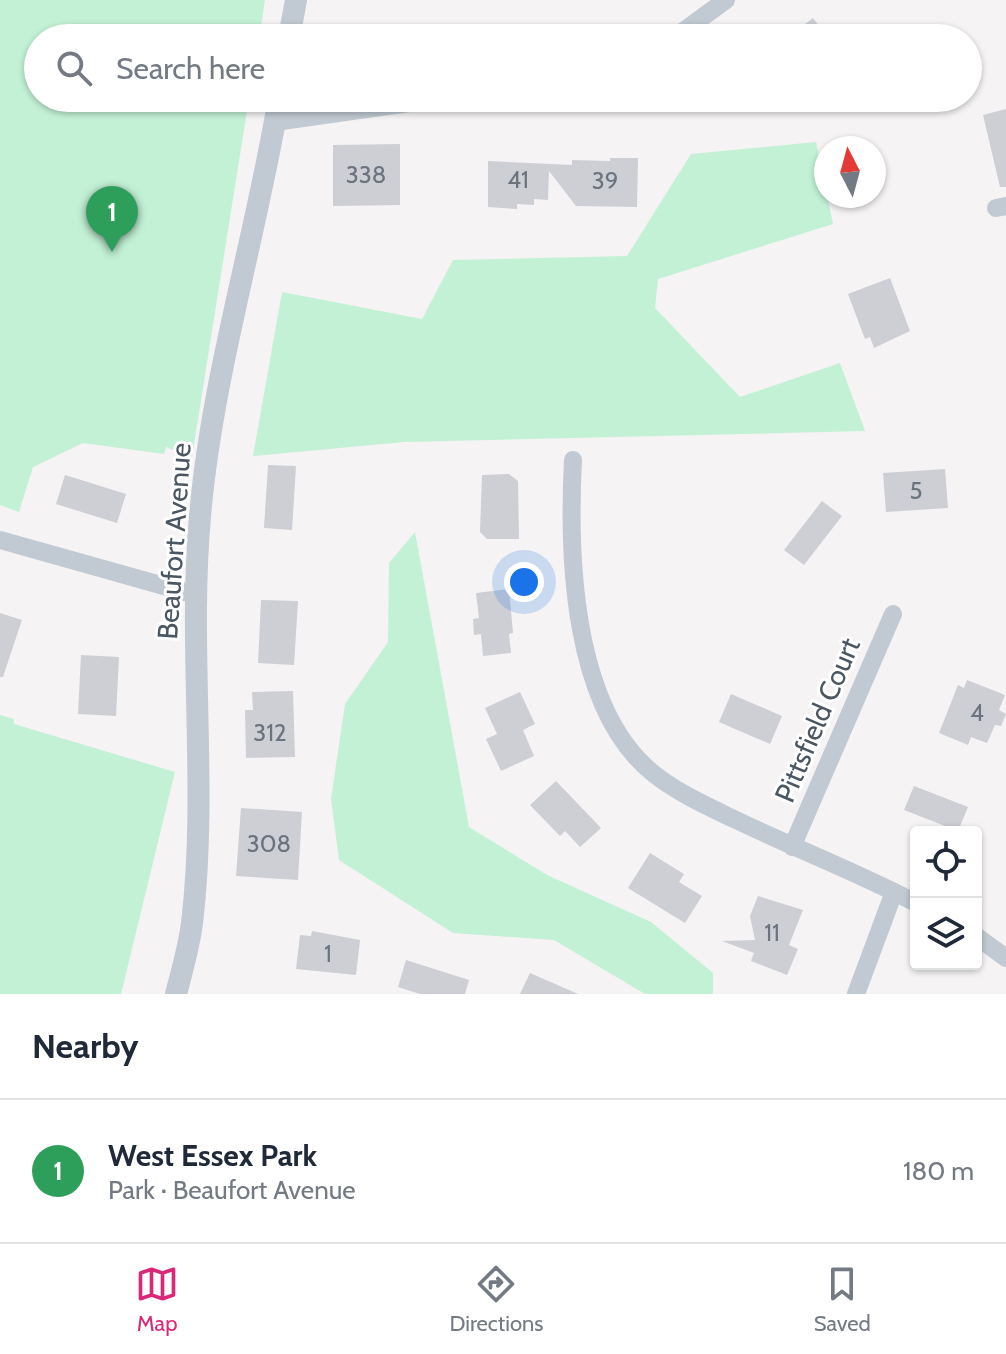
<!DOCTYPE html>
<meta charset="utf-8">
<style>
:root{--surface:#fff;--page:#f6f6f7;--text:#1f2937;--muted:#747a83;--line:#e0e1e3;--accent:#db2777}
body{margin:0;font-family:Cabin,sans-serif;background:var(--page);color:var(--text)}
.controls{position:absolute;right:24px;bottom:24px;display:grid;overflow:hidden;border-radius:8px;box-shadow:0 2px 6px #0004}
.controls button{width:72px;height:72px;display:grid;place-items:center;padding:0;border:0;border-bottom:2px solid var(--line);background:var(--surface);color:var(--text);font:40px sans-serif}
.compass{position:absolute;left:814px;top:136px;width:72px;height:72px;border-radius:50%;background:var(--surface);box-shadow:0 2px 6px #0004;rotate:354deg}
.you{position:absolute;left:524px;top:582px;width:28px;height:28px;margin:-20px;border:6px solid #fff;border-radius:50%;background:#1a73e8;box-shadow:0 0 0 12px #1a73e833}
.badge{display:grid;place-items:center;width:52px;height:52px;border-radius:50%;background:var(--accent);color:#fff;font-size:26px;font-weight:700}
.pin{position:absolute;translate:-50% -66px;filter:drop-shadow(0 2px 4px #0008)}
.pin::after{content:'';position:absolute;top:42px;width:28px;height:24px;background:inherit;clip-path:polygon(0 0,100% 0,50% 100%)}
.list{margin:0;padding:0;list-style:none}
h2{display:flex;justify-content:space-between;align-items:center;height:104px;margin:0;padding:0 32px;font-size:34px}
h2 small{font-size:26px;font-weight:400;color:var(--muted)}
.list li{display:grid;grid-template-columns:52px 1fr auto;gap:24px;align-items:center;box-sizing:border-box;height:144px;padding:0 32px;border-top:2px solid var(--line)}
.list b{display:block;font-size:30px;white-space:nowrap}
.list p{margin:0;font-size:26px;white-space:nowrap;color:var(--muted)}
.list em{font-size:26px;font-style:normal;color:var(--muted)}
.icon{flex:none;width:44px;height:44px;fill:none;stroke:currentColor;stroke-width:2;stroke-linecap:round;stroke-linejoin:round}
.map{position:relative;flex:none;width:1006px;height:994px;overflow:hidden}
.search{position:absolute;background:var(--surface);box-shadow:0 2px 6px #0004;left:24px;right:24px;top:24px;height:88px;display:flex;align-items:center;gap:20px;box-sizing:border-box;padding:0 28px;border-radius:44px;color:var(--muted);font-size:30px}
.sheet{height:248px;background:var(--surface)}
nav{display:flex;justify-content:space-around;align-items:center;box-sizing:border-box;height:112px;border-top:2px solid var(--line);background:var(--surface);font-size:22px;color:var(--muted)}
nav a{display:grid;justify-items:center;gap:4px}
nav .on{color:var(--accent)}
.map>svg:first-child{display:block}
.green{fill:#c3f1d5}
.building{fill:#cdcfd5}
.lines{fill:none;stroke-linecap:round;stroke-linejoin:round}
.minor{stroke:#c1cad2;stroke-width:18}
.tertiary{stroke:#c1cad2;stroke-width:22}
.labels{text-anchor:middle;stroke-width:6;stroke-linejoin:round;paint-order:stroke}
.number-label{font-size:24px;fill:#6b747e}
.street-label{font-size:28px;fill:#4a5661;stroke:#fff}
</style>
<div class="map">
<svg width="1006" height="994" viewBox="0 0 1006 994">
<rect width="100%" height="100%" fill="#f5f3f3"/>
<g class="green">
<polygon points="0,0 265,0 259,38 38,38 38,98 249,98 192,457 166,447 164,454 83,443 33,467 19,512 0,505"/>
<polygon points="816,142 833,224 658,279 655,308 740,397 840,363 865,431 404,442 253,456 282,292 422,319 453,260 627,256 691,154"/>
<polygon points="415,532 469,827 547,875 651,922 713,973 713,994 645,994 554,940 453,933 339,860 331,799 345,704 388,642 389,563"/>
<polygon points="0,715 14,719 14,724 175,772 121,994 0,994"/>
</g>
<g class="building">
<polygon points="813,18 828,38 787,38"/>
<polygon points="1006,109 1006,187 1000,187 983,115"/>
<polygon points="400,144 400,205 333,206 333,145"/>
<polygon points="610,158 638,158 637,207 576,206 549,171 548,200 534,199 534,205 517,204 517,209 488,207 488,161 572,165 572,160 610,161"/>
<polygon points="890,278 910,331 874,348 870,337 865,339 848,294"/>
<polygon points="268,465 296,466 292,530 264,528"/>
<polygon points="945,469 948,508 886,512 883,473"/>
<polygon points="509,474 518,481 519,539 487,539 480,532 482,475"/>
<polygon points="65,475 126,494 117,523 56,504"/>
<polygon points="822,501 842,516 804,565 784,550"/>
<polygon points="509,589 513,633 509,634 511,653 483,656 481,634 474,635 473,619 479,618 476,593"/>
<polygon points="261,600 298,601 294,665 258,663"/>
<polygon points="0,613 22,620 3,677 0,677"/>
<polygon points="81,655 119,657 116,716 78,714"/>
<polygon points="967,680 1005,695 999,710 1006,714 1001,726 995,725 987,743 971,737 968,745 939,733 958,685 964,688"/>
<polygon points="293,691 295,757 246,758 245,710 253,710 252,692"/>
<polygon points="520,692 535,724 523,730 534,756 501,771 486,739 497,734 485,708"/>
<polygon points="731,694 782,716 770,744 719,722"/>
<polygon points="556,781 601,828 580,847 565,831 560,836 530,805"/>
<polygon points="914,786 968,807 958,831 904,810"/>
<polygon points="241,808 302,812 298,880 236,876"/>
<polygon points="650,853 684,874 679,882 702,896 685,923 628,888"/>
<polygon points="758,896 803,910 789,945 798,949 787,975 751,961 754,953 722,941 755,940 750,916"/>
<polygon points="312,931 360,940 356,975 296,969 300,935 311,936"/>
<polygon points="406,960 469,980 465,994 420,994 398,987"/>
<polygon points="530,973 578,994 520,994"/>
</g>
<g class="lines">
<g class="minor">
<polyline points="674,38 726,0"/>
<polyline points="275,122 444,98"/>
<polyline points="996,208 1006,206"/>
<path d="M573,460C568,556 572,709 654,774C678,793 707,806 734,819C794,848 857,872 916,903"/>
<polyline points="0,540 196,595"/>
<polyline points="792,847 893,614"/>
<polyline points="976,936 1006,958"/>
<polyline points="856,994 894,892"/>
</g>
<g class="tertiary">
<polyline points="289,38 296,0"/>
<path d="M176,994C182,971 189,947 192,923C208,790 188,650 200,516C212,376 256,237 279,98"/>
</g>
</g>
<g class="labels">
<g class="number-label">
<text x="366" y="183">338</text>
<text x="518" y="188">41</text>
<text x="605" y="189">39</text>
<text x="916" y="499">5</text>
<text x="977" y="721">4</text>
<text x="270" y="741">312</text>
<text x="269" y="852">308</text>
<text x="772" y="941">11</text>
<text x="328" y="962">1</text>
</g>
<g class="street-label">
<text transform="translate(174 541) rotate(-86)" y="10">Beaufort Avenue</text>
<text transform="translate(817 720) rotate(-67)" y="10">Pittsfield Court</text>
</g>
</g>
</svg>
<div class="controls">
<button><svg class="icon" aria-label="locate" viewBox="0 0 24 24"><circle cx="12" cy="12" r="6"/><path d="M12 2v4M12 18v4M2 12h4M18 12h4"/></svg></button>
<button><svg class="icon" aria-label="layers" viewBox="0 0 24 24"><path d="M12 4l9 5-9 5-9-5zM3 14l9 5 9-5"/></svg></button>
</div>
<svg class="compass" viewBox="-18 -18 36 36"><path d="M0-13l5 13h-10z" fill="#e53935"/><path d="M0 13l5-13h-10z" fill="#747a83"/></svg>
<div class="you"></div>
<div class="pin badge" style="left:112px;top:252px;background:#2e9e5b">1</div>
<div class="search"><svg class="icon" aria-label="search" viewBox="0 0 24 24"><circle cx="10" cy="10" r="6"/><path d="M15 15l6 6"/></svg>Search here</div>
</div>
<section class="sheet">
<h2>Nearby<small></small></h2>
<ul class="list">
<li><span class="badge" style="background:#2e9e5b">1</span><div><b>West Essex Park</b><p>Park · Beaufort Avenue</p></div><em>180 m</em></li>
</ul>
</section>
<nav>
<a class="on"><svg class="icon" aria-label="map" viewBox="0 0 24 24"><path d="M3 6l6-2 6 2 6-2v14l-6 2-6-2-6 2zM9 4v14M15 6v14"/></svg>Map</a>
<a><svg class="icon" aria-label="directions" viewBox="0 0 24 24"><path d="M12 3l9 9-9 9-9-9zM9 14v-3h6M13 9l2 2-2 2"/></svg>Directions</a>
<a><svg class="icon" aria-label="saved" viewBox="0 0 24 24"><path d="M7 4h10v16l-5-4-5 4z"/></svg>Saved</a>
</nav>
